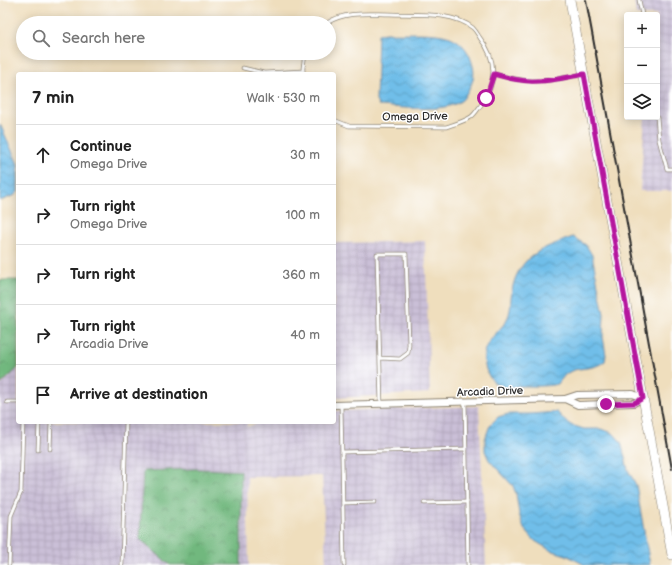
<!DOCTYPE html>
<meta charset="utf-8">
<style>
:root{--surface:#fff;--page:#f6f6f6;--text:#222;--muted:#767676;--line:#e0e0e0}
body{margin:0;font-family:"Balsamiq Sans",sans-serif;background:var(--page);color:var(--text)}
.controls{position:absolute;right:12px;top:12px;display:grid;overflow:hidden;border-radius:4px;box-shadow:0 2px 10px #0003}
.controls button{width:36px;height:36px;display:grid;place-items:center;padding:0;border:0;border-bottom:1px solid var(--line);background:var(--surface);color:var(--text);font:20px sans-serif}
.stop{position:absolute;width:12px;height:12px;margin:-9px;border:3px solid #b5179e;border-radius:50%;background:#fff}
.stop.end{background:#b5179e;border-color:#fff;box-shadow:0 1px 4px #0008}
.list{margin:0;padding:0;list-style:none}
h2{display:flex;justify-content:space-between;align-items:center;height:52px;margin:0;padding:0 16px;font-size:17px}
h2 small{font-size:13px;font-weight:400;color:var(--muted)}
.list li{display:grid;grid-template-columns:26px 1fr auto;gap:12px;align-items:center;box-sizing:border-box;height:60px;padding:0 16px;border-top:1px solid var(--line)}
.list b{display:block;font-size:15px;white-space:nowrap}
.list p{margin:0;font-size:13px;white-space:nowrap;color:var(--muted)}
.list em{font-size:13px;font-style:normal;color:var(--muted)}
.icon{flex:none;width:22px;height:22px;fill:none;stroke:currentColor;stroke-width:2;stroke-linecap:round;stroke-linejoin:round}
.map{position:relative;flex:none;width:672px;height:565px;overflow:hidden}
.search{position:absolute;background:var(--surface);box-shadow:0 2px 10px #0003;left:16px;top:16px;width:320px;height:44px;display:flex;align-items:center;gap:10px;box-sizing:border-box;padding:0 14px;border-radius:22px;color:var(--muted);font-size:15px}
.panel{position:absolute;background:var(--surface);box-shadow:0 2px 10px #0003;left:16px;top:72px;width:320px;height:352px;border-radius:4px}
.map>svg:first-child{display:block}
.industrial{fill:url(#industrial-grid)}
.forest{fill:url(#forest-crowns);stroke:#4e7254}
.water{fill:url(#water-waves);stroke:#4d748a}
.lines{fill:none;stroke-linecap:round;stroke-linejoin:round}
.lane-casing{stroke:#8d8474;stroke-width:4.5}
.street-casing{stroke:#8d8474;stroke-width:8}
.secondary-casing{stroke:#8d8474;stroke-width:10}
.lane{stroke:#fff;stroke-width:3}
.street{stroke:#fff;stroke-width:6}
.secondary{stroke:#fff;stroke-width:9}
.rail{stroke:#2b2b2b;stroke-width:2}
.route{stroke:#b5179e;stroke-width:5}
.labels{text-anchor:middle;stroke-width:3;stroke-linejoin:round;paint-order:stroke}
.street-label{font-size:11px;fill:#2b2b2b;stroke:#fff}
</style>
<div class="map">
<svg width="672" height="565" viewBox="0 0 672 565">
<defs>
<pattern id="industrial-grid" width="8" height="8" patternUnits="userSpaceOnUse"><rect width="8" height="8" fill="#cabfd7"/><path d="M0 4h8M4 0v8" fill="none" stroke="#aea4b9"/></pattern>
<pattern id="forest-crowns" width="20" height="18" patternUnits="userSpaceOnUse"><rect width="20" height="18" fill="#71b87e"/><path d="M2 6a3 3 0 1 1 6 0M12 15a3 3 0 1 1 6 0" fill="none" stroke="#5d9667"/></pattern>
<pattern id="water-waves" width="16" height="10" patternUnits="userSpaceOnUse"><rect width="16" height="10" fill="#6fbee9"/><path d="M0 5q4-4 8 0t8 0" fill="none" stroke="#5b9bbd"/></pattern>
</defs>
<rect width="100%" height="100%" fill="#fff"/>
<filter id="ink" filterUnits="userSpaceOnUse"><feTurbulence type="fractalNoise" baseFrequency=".025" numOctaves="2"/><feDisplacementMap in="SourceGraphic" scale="8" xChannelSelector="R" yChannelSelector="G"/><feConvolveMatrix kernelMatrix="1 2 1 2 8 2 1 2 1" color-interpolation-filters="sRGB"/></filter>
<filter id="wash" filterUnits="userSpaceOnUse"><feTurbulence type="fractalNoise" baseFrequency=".012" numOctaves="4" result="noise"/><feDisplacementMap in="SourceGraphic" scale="16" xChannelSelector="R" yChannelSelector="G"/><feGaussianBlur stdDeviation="0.9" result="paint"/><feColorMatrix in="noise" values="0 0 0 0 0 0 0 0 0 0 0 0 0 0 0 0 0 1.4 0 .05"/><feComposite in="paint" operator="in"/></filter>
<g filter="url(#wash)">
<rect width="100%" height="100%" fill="#efdebd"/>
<g class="industrial">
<polygon points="634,0 672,0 672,191 640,191 645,117 657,117 657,15 636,15"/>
<polygon points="425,241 430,393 334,398 334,243"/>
<polygon points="18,368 18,422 247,422 247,427 261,422 334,422 334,411 479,406 486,565 326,565 322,476 247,477 249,565 0,565 0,386"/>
</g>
<g class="forest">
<polygon points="0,280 18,280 18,368 0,385"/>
<polygon points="196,469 241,471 241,565 170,565 140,539 143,471"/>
</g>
<g class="water">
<path d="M386,33C404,34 434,31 450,37C463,42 470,53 473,66C475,74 473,82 469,89C467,92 465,97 462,100C444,114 401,107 379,106L376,101L378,34Z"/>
<polygon points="0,124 18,164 18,192 15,195 0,201"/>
<path d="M573,237L586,245L592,255L604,314L603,337L606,355L605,361C592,372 578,365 566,374C563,377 560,381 558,384C545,387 531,386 518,386C513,387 508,388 503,387C488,384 481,362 485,349C490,336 503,329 508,317C512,307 510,299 512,290C519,255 543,248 573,237Z"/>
<polygon points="557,412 564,420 571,425 584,429 601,429 613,433 621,442 628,470 636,485 650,565 585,565 566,555 550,550 535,541 524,529 519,514 516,494 513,486 489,460 485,451 485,439 490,425 498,417 508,414 530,414"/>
</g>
</g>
<g filter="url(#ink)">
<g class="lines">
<g class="lane-casing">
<g id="lane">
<polyline points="639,0 642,15"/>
<path d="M327,23C345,11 369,14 390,14C415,15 452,11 473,28C476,31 478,35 480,38C497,59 497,83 481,105C478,109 475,114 471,117C463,122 455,124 446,127L349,126L334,120"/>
<polyline points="243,68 264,73 303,71"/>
<polyline points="303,74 303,68 305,53"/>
<path d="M494,74C508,78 522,81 537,81C552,81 568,77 583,74"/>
<polyline points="657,117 659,140 667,169 672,169"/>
<polyline points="380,358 400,359 408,353 409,345 406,254 377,254 381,405"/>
<polyline points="7,402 18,402"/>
<polyline points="465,402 468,565"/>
<polyline points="341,405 344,565"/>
<polyline points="50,449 51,422"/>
<polyline points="38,450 39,422"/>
<polyline points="342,452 466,449"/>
<polyline points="343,503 375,502"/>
<polyline points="424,503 467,502"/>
<polyline points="9,565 11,516 21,492 23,422"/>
<polyline points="122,565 126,422"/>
</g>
</g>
<g class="street-casing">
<g id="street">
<polyline points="565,399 577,395 633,394 643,398"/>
<polyline points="334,405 565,399 578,405 634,403 643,398"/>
</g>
</g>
<g class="secondary-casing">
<polyline id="secondary" points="570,0 672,555"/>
</g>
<use href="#lane" class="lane"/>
<use href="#street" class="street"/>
<use href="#secondary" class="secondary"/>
<polyline class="rail" points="586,0 672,469"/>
</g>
</g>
<g class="lines" filter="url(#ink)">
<path class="route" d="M486,98L494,74C508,78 522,82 537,81C553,81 568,77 584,74L643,398L634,403L606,404"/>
</g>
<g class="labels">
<g class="street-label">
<text transform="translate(415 116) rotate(-1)" y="4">Omega Drive</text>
<text transform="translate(490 391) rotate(-2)" y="4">Arcadia Drive</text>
</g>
</g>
</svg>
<div class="controls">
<button>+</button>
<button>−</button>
<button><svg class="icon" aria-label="layers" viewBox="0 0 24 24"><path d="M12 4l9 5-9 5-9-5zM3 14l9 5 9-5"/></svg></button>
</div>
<div class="stop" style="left:486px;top:98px"></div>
<div class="stop end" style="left:606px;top:404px"></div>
<div class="search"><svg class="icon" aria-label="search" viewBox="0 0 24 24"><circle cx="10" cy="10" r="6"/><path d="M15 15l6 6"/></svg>Search here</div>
<section class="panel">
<h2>7 min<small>Walk · 530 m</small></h2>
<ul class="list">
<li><svg class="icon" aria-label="ahead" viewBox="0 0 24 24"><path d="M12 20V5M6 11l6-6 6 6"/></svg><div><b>Continue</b><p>Omega Drive</p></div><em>30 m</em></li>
<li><svg class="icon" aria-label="right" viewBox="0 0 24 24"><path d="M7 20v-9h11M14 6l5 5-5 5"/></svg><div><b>Turn right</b><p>Omega Drive</p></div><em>100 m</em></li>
<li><svg class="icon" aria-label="right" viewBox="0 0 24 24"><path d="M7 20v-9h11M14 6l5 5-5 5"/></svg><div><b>Turn right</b></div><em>360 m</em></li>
<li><svg class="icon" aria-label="right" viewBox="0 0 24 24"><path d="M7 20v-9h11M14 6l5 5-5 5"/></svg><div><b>Turn right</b><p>Arcadia Drive</p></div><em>40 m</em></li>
<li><svg class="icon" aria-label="arrive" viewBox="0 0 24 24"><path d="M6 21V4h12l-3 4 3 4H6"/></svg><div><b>Arrive at destination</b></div></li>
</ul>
</section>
</div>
